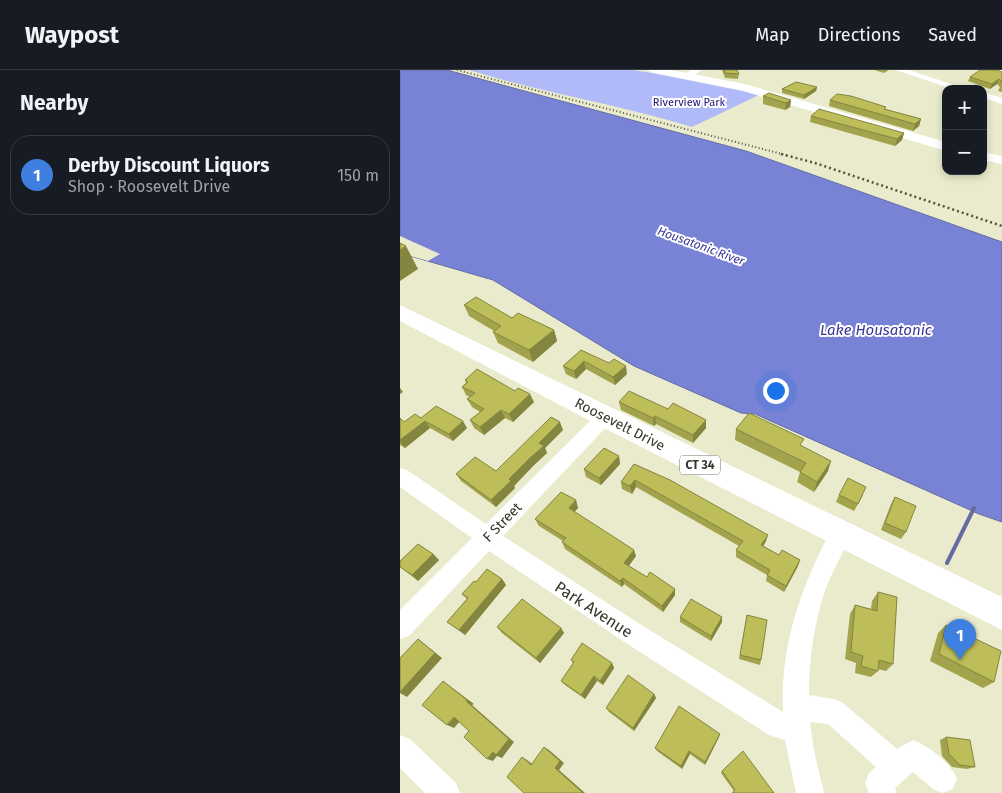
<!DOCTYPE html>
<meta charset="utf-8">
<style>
:root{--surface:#171b24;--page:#20242c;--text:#f1f3f6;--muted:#9ea1a6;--line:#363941;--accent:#a4a4db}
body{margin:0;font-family:"Fira Sans",sans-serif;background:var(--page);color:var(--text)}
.controls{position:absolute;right:15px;top:15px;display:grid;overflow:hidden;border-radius:10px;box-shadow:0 2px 8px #0003}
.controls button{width:45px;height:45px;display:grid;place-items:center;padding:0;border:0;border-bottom:1px solid var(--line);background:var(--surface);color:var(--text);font:25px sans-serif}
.you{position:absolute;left:375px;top:320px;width:18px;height:18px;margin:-12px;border:4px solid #fff;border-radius:50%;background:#1a73e8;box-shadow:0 0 0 8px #1a73e833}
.badge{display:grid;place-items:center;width:32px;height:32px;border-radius:50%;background:var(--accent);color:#fff;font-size:16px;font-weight:700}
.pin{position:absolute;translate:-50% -41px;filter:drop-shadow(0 1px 2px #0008)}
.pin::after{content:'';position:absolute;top:26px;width:18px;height:15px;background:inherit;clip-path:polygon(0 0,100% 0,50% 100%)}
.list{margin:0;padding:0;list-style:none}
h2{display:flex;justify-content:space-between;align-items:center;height:65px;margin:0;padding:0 20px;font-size:21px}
h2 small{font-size:16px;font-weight:400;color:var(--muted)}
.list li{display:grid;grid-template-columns:32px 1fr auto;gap:15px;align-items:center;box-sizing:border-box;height:80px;margin:0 10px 10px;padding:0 10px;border:1px solid var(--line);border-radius:20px}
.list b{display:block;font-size:19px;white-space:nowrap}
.list p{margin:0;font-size:16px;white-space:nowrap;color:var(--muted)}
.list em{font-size:16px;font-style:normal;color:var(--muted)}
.map{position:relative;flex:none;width:602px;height:723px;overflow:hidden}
header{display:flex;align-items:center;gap:30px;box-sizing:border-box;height:70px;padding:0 25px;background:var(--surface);border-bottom:1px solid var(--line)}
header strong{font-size:24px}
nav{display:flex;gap:28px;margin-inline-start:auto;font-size:18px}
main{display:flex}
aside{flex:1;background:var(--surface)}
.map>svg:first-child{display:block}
.green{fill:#b1baf8}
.water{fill:#7983d6;stroke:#656ca2}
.pier{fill:#e9ebcc}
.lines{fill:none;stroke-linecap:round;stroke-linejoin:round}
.stream{stroke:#656ca2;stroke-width:4}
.minor{fill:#fff;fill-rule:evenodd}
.major{fill:#fff;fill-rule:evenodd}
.rail-far1{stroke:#515243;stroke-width:2;stroke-dasharray:1 2.5;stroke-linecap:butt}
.rail{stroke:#515243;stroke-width:2.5;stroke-dasharray:2 3;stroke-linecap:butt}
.wall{fill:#a3a34d}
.shaded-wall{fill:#84853e}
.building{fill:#bdbe59;stroke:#84853e}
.labels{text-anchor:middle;stroke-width:4;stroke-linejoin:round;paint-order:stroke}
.far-park-label{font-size:11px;fill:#221477;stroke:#fff}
.far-water-label{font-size:12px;font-style:italic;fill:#383798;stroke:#fff}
.shield{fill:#fff;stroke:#727269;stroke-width:1}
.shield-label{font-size:12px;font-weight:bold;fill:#353529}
.street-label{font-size:14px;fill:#353529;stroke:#fff}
.water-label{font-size:15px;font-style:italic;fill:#383798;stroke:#fff}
.near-street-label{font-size:16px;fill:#353529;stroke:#fff}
</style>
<header>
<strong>Waypost</strong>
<nav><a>Map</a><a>Directions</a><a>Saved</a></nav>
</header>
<main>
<aside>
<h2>Nearby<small></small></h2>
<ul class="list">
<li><span class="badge" style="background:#3f7fe0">1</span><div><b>Derby Discount Liquors</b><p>Shop · Roosevelt Drive</p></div><em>150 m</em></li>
</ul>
</aside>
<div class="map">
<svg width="602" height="723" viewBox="0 0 602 723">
<rect width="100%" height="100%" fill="#e9ebcc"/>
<path class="green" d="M69,0H232L267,5L361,24L292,57C218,34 142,23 69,0Z"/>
<polygon class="water" points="0,0 47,0 346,81 602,172 602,452 579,444 355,344 341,343 234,296 93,210 0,183"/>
<polygon class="pier" points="0,166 40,184 28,191 0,183"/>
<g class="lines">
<polyline class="stream" points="547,493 574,438"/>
<g class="minor">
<polygon points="291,0 301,0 291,8 285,8 285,4"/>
<polygon points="496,0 509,0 566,19 552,19"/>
<polygon points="593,0 602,0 602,4 594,2"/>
<polygon points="583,22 602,28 602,34 583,28"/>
<path d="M205,340L211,342L214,347L211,352L103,466L243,556L383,642C380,574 401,518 432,458L440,455L448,458L451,465C443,483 433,500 426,518C414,551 409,590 409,625L434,629L443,633L497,679L513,670C530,677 550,692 557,709L553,719L543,723L533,719L513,702L495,718L497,723H469L465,713L469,703L476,697L428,654L410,652L414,681L424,723H396L385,670L369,665L226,573L89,481L9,566L0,569V540L72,468L0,417V398L7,400L86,454L199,342Z"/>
<polygon points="0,665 10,669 56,713 60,723 25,723 0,698"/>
</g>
<g class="major">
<polygon points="247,0 271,0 345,14 546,72 546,81 343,21 253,3"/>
<polygon points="583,82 602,86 602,94 583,90"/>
<polygon points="0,235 602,527 602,560 196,354 0,251"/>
</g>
<polyline class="rail-far1" points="57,0 386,85"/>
<polyline class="rail" points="381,84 415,93 602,156"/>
</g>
<g class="wall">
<polygon points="319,0 337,0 339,4 338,9 325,8 322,0"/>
<polygon points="474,0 489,0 484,3"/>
<polygon points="602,2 602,22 598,21 600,17 597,14 590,19 568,11 570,7"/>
<polygon points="417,17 416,21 404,29 382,23 382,19"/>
<polygon points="363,26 391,30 390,37 385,40 363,34"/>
<polygon points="430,30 486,37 485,39 521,49 519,56 513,61 429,36"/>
<polygon points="411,46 504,63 502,70 495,76 410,52"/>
<polygon points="64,235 154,260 157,271 133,292 98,273 93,262 94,261 69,246"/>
<polygon points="181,280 227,304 215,315 186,299 176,309 166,304 163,296"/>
<polygon points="65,310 134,332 113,352 105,348 84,365 74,358 70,350 80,342 72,337 67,329 70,327 66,325 62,317 66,313"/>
<polygon points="219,332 268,339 306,350 306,358 293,373 256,354 254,356 221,340"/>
<polygon points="0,348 4,352 21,348 67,358 53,371 30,358 5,378 0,375"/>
<polygon points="336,359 402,377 428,401 414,422 397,412 400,402 335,370"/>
<polygon points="163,360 145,378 147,383 134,395 114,416 115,418 96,437 61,411 56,404 96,401"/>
<polygon points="219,386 220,394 201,415 186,407 184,399"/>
<polygon points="234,394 366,471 363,476 398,496 384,522 366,511 367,505 336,487 336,480 339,476 236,417 232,424 222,419 221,412"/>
<polygon points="439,425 463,425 454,441 436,432"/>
<polygon points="495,427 506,462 501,469 481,460 491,434"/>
<polygon points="176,430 178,438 174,442 236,486 229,496 247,507 275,519 275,525 263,542 224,514 222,517 165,479 162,472 163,471 139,456 135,449"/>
<polygon points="33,484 39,490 18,511 0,497 0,491"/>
<polygon points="102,509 106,515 65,565 47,552 67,529 62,524 76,512"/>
<polygon points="478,522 493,594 486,601 478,599 478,601 471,607 455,603 456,593 445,589 450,544 455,535 471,539 472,531"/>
<polygon points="347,545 361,590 360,595 339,589"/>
<polygon points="280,547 322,547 322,552 311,571 280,552"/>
<polygon points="546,555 594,612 583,618 530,591 538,563"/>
<polygon points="97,557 161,558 164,563 140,593 102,563"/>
<polygon points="171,590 212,593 214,598 203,615 197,611 185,629 165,615 161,611 173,593"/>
<polygon points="254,624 256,628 234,661 209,642 206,638"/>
<polygon points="319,667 305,695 290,684 282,699 257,681 255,678"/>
<polygon points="546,667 575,697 567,699 552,697 542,686 540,670"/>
<polygon points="322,701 374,723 334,721 321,703"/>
</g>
<g class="shaded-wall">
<polygon points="599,9 597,14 590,19 592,14"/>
<polygon points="417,17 416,21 404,29 404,25"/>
<polygon points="391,30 390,37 385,40 386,33"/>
<polygon points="521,49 519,56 513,61 515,54"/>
<polygon points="504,63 502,70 495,76 497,69"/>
<polygon points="6,176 18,199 0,211 0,180"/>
<polygon points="154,260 157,271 133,292 129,280"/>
<polygon points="184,291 186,299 176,309 174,301"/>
<polygon points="226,296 227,304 215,315 213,307"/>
<polygon points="0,318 3,322 0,324"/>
<polygon points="130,324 134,332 113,352 109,344"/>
<polygon points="101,340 105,348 84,365 80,357"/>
<polygon points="255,346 256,354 254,356 253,348"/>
<polygon points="306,350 306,358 293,373 293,365"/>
<polygon points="25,351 30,358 5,378 0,372 0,370"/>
<polygon points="63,351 67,358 53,371 49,364"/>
<polygon points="160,352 163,360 145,378 147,383 134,395 114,416 115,418 96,437 91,430 139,373"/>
<polygon points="219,386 220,394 201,415 199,408"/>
<polygon points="431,391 428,401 414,422 417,412"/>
<polygon points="235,410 236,417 232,424 230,416"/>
<polygon points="176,430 178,438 171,446 169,438"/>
<polygon points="368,465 366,471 360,482 361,475"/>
<polygon points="234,480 236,486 226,499 224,493"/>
<polygon points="33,484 39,490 18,511 12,505"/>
<polygon points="400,490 398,496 384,522 386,516"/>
<polygon points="223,508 224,514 222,517 220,511"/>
<polygon points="102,509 106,515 65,565 59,560"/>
<polygon points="275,519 275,525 263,542 262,536"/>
<polygon points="322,547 322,552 311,571 311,566"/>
<polygon points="161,558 164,563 140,593 136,588"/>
<polygon points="18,569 42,588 7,627 0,623 0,622"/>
<polygon points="212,593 214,598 203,615 200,611"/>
<polygon points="194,606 197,611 185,629 181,625"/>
<polygon points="43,611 74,634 72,635 114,672 102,688 97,686 93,691 87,689"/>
<polygon points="254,624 256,628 234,661 233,658"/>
<polygon points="54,647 61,650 54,658 47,655"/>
<polygon points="320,664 319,667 305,695 305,692"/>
<polygon points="144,677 149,680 164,693 159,700 185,723 183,723 155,698"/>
<polygon points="289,681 290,684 282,699 281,696"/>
<polygon points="122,687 127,690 136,697 131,695"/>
</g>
<g class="building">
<polygon points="324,0 337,0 339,4 325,3"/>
<polygon points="580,0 597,0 602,2 602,12 599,9 592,14 570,7"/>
<polygon points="396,12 417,17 404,25 382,19"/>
<polygon points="369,23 391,30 386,33 363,26"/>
<polygon points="437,24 451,26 486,37 484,39 521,49 515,54 430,30"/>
<polygon points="419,39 504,63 497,69 411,46"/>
<polygon points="0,173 6,176 0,180"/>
<polygon points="76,227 112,248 118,243 154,260 129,280 93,262 101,256 64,235"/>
<polygon points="181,280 209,293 214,289 226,296 213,307 184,291 174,301 163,296"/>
<polygon points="77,299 115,321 118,318 130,324 109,344 101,340 80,357 70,350 84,339 67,329 75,323 62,317 68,312 65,310"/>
<polygon points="229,321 268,339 273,333 306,350 293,365 255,346 253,348 219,332"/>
<polygon points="36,336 63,351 49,364 25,351 0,370 0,348 4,352 15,344 21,348"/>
<polygon points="349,343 404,369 400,375 431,391 417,412 400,402 406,393 336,359"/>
<polygon points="151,347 160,352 139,373 144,376 131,387 109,409 111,411 91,430 56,404 75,387 96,401"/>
<polygon points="204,378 219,386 199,408 184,399"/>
<polygon points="234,394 270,410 368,465 361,475 379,485 382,480 400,490 386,516 367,505 370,500 336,480 343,471 235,410 230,416 221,412"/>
<polygon points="448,408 466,417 458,434 439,425"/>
<polygon points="161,422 176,430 169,438 234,480 224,493 247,507 250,502 275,519 262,536 223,508 220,511 162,472 166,468 135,449"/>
<polygon points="495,427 516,436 506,462 485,453"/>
<polygon points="18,474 33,484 12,505 0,497 0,491"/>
<polygon points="87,499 102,509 59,560 47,552 68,528 62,524 74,511 76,512"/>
<polygon points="478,522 497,527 493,594 479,590 478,601 461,596 463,586 451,582 455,535 477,541"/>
<polygon points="122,529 161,558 136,588 97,557"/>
<polygon points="291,529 322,547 311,566 280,547"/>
<polygon points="347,545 367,550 361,590 340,585"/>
<polygon points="546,555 601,581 594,612 539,584"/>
<polygon points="18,569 35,583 0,622 0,588"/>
<polygon points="182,573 212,593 200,611 194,606 181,625 161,611 174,592 171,590"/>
<polygon points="228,605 254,624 233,658 206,638"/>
<polygon points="43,611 67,630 66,631 109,669 96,685 93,682 87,689 64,667 69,661 54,647 47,655 22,635"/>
<polygon points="279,636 320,664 305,692 289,681 281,696 255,678"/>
<polygon points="546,667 570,670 575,697 560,695 549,684"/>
<polygon points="144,677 160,691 155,698 183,723 124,723 107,707 122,687 131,695"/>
<polygon points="343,681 374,723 332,723 335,720 322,701"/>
</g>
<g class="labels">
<g class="far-park-label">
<text x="289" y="36">Riverview Park</text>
</g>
<g class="far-water-label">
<text transform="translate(301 176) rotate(20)" y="4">Housatonic River</text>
</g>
<rect class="shield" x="280" y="385.5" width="40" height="19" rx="4"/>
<g class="shield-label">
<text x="300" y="399">CT 34</text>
</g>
<g class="street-label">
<text transform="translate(220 354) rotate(27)" y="5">Roosevelt Drive</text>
<text transform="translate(102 452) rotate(-46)" y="5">F Street</text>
</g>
<g class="water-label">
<text x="476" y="265">Lake Housatonic</text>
</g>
<g class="near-street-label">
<text transform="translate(194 539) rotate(33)" y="6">Park Avenue</text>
</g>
</g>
</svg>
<div class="controls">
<button>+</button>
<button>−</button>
</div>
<div class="you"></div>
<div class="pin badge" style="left:560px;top:590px;background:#3f7fe0">1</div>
</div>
</main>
